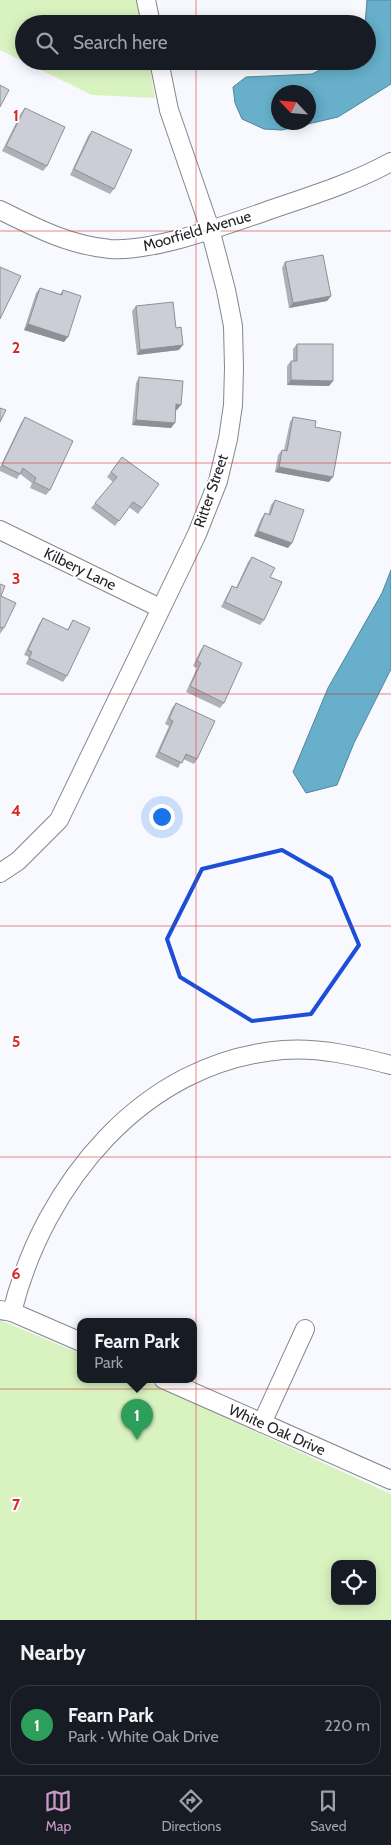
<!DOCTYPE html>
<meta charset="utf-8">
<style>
:root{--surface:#171b24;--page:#20242c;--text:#f1f3f6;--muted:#9ea1a6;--line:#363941;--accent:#cb99c5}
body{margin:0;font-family:Cabin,sans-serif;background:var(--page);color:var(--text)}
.controls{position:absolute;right:15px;bottom:15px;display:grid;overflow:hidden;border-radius:10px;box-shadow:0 2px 12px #0003}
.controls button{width:45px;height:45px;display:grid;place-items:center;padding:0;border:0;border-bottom:1px solid var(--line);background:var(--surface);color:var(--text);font:25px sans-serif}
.compass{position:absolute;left:271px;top:85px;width:45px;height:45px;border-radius:50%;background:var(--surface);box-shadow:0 2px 12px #0003;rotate:296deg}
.you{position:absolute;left:161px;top:816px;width:18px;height:18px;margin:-12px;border:4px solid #fff;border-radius:50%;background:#1a73e8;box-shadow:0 0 0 8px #1a73e833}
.badge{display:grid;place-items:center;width:32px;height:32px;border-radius:50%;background:var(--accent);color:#fff;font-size:16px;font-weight:700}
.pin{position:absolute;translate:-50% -41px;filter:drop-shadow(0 1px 2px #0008)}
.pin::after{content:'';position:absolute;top:26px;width:18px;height:15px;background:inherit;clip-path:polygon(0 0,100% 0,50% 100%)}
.popup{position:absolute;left:77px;top:1318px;width:120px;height:65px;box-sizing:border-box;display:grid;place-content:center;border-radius:10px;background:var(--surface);filter:drop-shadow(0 1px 4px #0005);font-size:16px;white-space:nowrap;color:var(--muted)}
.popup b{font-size:19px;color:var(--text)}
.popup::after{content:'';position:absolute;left:50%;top:100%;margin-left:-10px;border:10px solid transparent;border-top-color:var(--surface)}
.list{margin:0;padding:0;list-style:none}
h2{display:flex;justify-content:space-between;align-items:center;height:65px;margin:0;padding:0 20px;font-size:21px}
h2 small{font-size:16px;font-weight:400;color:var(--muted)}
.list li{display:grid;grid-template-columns:32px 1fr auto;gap:15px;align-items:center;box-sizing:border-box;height:80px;margin:0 10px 10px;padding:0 10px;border:1px solid var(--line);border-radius:20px}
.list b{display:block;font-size:19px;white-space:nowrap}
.list p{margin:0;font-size:16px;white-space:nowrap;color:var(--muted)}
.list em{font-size:16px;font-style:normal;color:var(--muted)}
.icon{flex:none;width:28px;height:28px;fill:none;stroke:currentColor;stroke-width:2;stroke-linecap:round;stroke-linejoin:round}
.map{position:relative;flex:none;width:391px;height:1620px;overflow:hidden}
.search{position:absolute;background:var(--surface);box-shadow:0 2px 12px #0003;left:15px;right:15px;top:15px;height:55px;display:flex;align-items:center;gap:12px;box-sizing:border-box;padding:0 18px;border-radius:28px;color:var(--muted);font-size:19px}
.sheet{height:155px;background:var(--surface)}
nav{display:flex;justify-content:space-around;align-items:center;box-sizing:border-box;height:70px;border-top:1px solid var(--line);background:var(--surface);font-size:14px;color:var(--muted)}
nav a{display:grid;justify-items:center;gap:2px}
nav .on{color:var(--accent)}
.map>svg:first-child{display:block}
.green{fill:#d9f3c0;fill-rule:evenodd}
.water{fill:#67afca;stroke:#538599;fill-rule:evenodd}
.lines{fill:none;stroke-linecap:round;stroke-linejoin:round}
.street-casing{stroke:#86868e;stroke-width:20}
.street{stroke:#fff;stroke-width:18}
.wall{fill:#afb0b8}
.shaded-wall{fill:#8f9096}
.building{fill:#cccdd6;stroke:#8f9096}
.marked{fill:none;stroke:#1d4ed8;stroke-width:4;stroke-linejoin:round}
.grid{fill:none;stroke:#d62828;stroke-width:1;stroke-opacity:0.55}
.labels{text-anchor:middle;stroke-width:4;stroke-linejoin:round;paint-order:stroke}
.street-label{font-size:15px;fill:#242428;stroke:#fff}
.grid-label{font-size:16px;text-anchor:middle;font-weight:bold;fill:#d62828;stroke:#fff;stroke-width:4;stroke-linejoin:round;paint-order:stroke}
</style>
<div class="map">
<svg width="391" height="1620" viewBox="0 0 391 1620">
<rect width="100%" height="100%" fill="#f8f9fe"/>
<g class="green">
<polygon points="0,0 138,0 143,24 24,24 24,61 149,61 155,98 92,95 0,50"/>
<path d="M0,1320L81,1354V1379H141L391,1494V1620H0ZM335,1564H372V1601H335Z"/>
</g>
<g class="water">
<path d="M367,0H391V84L338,117L282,130L264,129L242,119L235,103L233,87L246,77L312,74L338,61H367V24H365ZM278,92H308V122H278Z"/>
<polygon points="391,570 391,669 354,743 337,785 306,793 293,772 328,688 382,593"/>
</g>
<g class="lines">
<g class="street-casing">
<g id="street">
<polyline points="146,0 151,24"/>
<path d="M0,210C36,228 69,245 110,249C152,252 223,226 264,212C307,197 351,184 391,162"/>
<polyline points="0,530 160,608"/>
<polyline points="0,873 18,861 59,820 197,534 218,481 228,439 233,405 234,368 233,326 226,290 210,229 169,110 159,61"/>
<polyline points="0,1310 12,1312 81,1342"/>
<path d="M12,1312C44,1184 143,1061 283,1050C319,1047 356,1056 391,1065"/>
<polyline points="163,1379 391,1480"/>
<polyline points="262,1423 305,1329"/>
</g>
</g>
<use href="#street" class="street"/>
</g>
<g class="wall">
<polygon points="25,108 47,166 43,171 2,151 21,113"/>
<polygon points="92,131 114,189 110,194 70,175 88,136"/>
<polygon points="285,262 331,296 327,301 289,308 282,268"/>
<polygon points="40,288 60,294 63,290 64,342 24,330 36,293"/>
<polygon points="136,306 176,328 179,350 137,355 132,311"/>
<polygon points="297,344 333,381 329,386 287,385 287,366 291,361 293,361 293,349"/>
<polygon points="139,377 177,410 176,410 171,428 132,425 136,383"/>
<polygon points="25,417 50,490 46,495 30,488 32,483 20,474 17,479 0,471 0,467 21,423"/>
<polygon points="293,417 315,427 329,482 275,472 278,455 282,450 284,450 290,422"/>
<polygon points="122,457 159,484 138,514 129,507 115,526 91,508 113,482 107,477"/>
<polygon points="275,500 288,548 254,536 261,519 265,513 268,515 271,505"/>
<polygon points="252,557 270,577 264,620 260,625 221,607 229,591 232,586 236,588 248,562"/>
<polygon points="0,584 4,628 0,634"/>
<polygon points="43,618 67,630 73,620 67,676 63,682 26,664 29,657 24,655 39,624"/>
<polygon points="204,645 224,703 220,708 186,692 197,668 193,666 200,651"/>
<polygon points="176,703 197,759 194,764 183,759 178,768 155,757 169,726 165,724 172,708"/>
</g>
<g class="shaded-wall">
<polygon points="331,296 327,301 289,308 293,303"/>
<polygon points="28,324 68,337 64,342 24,330"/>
<polygon points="183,345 179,350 137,355 140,350"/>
<polygon points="291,380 333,381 329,386 287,385"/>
<polygon points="176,404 181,405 177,410 173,410"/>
<polygon points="136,420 175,423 171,428 132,425"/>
<polygon points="279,467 333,477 329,482 275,472"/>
<polygon points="258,531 292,543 288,548 254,536"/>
</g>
<g class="building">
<polygon points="0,85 9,90 0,107"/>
<polygon points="25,108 65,127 47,166 6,146"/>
<polygon points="92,131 132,150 114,189 74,169"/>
<polygon points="323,255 331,296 293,303 285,262"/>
<polygon points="0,267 21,276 0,319"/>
<polygon points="40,288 62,295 63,290 81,296 68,337 28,324"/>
<polygon points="173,302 176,328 181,327 183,345 140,350 136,306"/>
<polygon points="297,344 333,344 333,381 291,380 291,361 297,361"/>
<polygon points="139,377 183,381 181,405 176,404 175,423 136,420"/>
<polygon points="0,408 6,410 0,422"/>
<polygon points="25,417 73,441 50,490 34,482 36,478 23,468 20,474 2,465"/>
<polygon points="293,417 316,421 315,427 341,432 333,477 279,467 282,450 287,451"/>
<polygon points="122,457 159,484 142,508 133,502 119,521 95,503 117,477 111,472"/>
<polygon points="275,500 304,510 292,543 258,531 265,513 270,515"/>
<polygon points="252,557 275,568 270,577 282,582 264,620 225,602 232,586 237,588"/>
<polygon points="0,584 5,586 1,596 16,603 4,628 0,627"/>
<polygon points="43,618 68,630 73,620 90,628 67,676 29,658 32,652 28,650"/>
<polygon points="204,645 242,663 224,703 190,686 201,663 197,661"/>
<polygon points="176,703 215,721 197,759 186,754 182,763 159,752 173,721 169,719"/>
</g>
<path class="marked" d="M282,850L331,878L359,945L311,1014L252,1021L180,977L167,939L202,869Z"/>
<path class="grid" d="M196,0V24M196,61V1620M0,231H391M0,463H391M0,694H391M0,926H391M0,1157H391M0,1389H391"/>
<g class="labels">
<g class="street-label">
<text transform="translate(197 231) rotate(-16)" y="5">Moorfield Avenue</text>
<text transform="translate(211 491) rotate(-71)" y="5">Ritter Street</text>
<text transform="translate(80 569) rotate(26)" y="5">Kilbery Lane</text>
<text transform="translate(277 1430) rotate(24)" y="5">White Oak Drive</text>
</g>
</g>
<g class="grid-label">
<text x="16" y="121">1</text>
<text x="16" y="353">2</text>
<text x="16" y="584">3</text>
<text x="16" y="816">4</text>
<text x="16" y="1047">5</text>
<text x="16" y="1279">6</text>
<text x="16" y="1510">7</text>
</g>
</svg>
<div class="controls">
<button><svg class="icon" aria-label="locate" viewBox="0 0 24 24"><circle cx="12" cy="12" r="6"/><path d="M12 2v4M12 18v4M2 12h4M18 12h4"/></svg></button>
</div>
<svg class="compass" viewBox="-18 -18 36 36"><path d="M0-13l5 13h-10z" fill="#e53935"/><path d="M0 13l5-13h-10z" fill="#9ea1a6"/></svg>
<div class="you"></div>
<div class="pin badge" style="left:137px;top:1440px;background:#2e9e5b">1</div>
<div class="popup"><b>Fearn Park</b>Park</div>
<div class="search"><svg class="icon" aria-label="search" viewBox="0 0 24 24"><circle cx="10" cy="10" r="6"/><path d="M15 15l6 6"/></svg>Search here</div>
</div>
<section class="sheet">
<h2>Nearby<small></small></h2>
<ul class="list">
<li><span class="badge" style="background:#2e9e5b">1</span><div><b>Fearn Park</b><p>Park · White Oak Drive</p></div><em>220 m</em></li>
</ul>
</section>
<nav>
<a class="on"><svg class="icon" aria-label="map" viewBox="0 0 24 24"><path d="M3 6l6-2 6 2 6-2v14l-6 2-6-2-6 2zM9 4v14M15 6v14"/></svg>Map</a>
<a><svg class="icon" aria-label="directions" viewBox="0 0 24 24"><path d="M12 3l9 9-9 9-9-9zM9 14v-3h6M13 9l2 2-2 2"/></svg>Directions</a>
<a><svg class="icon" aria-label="saved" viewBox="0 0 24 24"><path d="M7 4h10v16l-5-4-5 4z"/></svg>Saved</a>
</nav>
